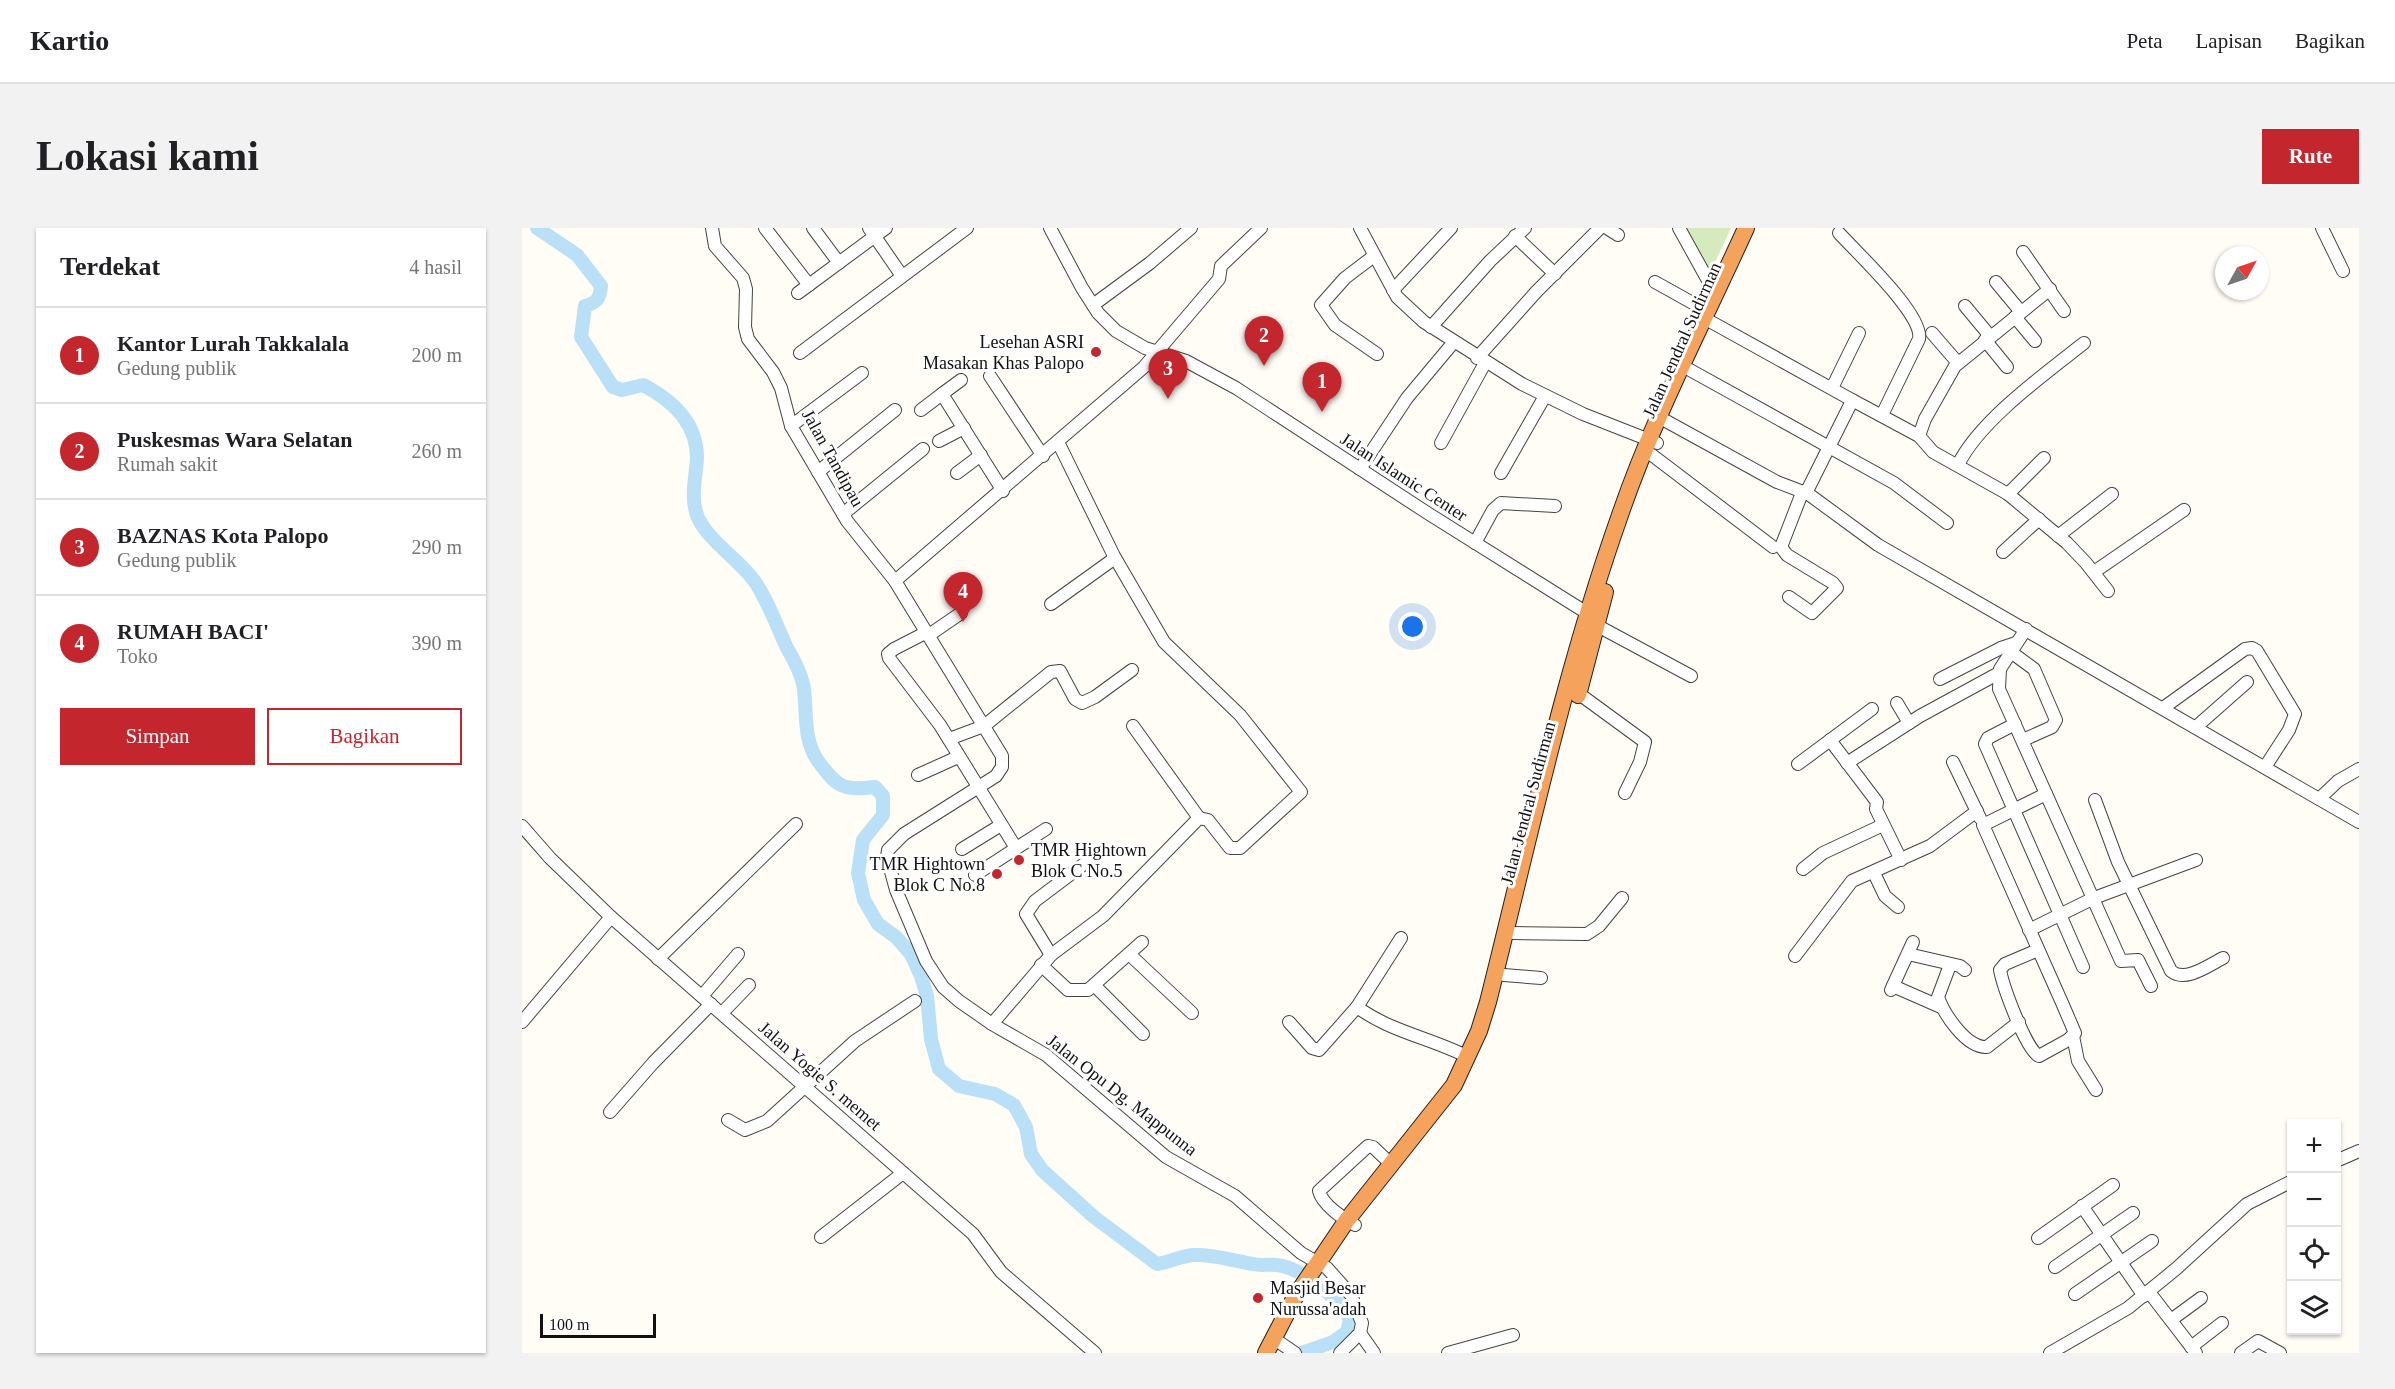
<!DOCTYPE html>
<html lang="id">
<meta charset="utf-8">
<style>
:root{--surface:#fff;--page:#f2f2f2;--text:#202124;--muted:#757577;--line:#e0e0e0;--accent:#c4262e}
body{margin:0;font-family:Georgia,serif;background:var(--page);color:var(--text)}
.controls{position:absolute;right:18px;bottom:18px;display:grid;overflow:hidden;border-radius:0px;box-shadow:0 2px 4px #0004}
.controls button{width:54px;height:54px;display:grid;place-items:center;padding:0;border:0;border-bottom:2px solid var(--line);background:var(--surface);color:var(--text);font:30px sans-serif}
.compass{position:absolute;left:1693px;top:18px;width:54px;height:54px;border-radius:50%;background:var(--surface);box-shadow:0 2px 4px #0004;rotate:50deg}
.scale{position:absolute;left:18px;bottom:15px;width:116px;box-sizing:border-box;padding-left:6px;border:3px solid #111;border-top:0;font-size:16px;line-height:21px;white-space:nowrap;color:#111;-webkit-text-stroke:4px #fff;paint-order:stroke}
.you{position:absolute;left:891px;top:399px;width:21px;height:21px;margin:-15px;border:4px solid #fff;border-radius:50%;background:#1a73e8;box-shadow:0 0 0 9px #1a73e833}
.badge{display:grid;place-items:center;width:39px;height:39px;border-radius:50%;background:var(--accent);color:#fff;font-size:20px;font-weight:700}
.pin{position:absolute;translate:-50% -50px;filter:drop-shadow(0 2px 3px #0008)}
.pin::after{content:'';position:absolute;top:32px;width:21px;height:18px;background:inherit;clip-path:polygon(0 0,100% 0,50% 100%)}
.list{margin:0;padding:0;list-style:none}
h2{display:flex;justify-content:space-between;align-items:center;height:78px;margin:0;padding:0 24px;font-size:26px}
h2 small{font-size:20px;font-weight:400;color:var(--muted)}
.list li{display:grid;grid-template-columns:39px 1fr auto;gap:18px;align-items:center;box-sizing:border-box;height:96px;padding:0 24px;border-top:2px solid var(--line)}
.list b{display:block;font-size:22px;white-space:nowrap}
.list p{margin:0;font-size:20px;white-space:nowrap;color:var(--muted)}
.list em{font-size:20px;font-style:normal;color:var(--muted)}
.actions{display:flex;gap:12px;padding:18px 24px}
.actions a{flex:1;padding:14px 0;border:2px solid var(--accent);border-radius:0px;text-align:center;font-size:21px;color:var(--accent)}
.actions .main{background:var(--accent);color:#fff}
.icon{flex:none;width:33px;height:33px;fill:none;stroke:currentColor;stroke-width:2;stroke-linecap:round;stroke-linejoin:round}
.map{position:relative;flex:none;width:1837px;height:1125px;overflow:hidden;border-radius:0px}
header{display:flex;align-items:center;gap:36px;box-sizing:border-box;height:84px;padding:0 30px;background:var(--surface);border-bottom:2px solid var(--line)}
header strong{font-size:28px}
nav{display:flex;gap:33px;margin-inline-start:auto;font-size:21px}
.intro{display:flex;align-items:center;justify-content:space-between;box-sizing:border-box;height:144px;padding:0 36px}
h1{margin:0;font-size:42px}
.button{padding:15px 27px;border-radius:0px;background:var(--accent);color:#fff;font-size:21px;font-weight:700}
main{display:flex;gap:36px;padding:0 36px}
aside{flex:1;background:var(--surface);border-radius:0px;box-shadow:0 2px 4px #0004}
.map>svg:first-child{display:block}
.green{fill:#d5ebbd}
.lines{fill:none;stroke-linecap:round;stroke-linejoin:round}
.river{stroke:#b9e0f7;stroke-width:14}
.minor-casing{stroke:#444;stroke-width:14}
.highway-casing{stroke:#222;stroke-width:18}
.minor{stroke:#fff;stroke-width:12}
.highway{stroke:#f5a25d;stroke-width:16}
.poi-dot{fill:#c4262e;stroke:#fff;stroke-width:2}
.labels{text-anchor:middle;stroke-width:6;stroke-linejoin:round;paint-order:stroke}
.street-label{font-size:18px;fill:#111;stroke:#fff}
.poi-label{font-size:18px;fill:#111;stroke:#fff;text-anchor:end}
</style>
<header>
<strong>Kartio</strong>
<nav><a>Peta</a><a>Lapisan</a><a>Bagikan</a></nav>
</header>
<div class="intro"><h1>Lokasi kami</h1><a class="button">Rute</a></div>
<main>
<aside>
<h2>Terdekat<small>4 hasil</small></h2>
<ul class="list">
<li><span class="badge">1</span><div><b>Kantor Lurah Takkalala</b><p>Gedung publik</p></div><em>200 m</em></li>
<li><span class="badge">2</span><div><b>Puskesmas Wara Selatan</b><p>Rumah sakit</p></div><em>260 m</em></li>
<li><span class="badge">3</span><div><b>BAZNAS Kota Palopo</b><p>Gedung publik</p></div><em>290 m</em></li>
<li><span class="badge">4</span><div><b>RUMAH BACI'</b><p>Toko</p></div><em>390 m</em></li>
</ul>
<div class="actions"><a class="main">Simpan</a><a>Bagikan</a></div>
</aside>
<div class="map">
<svg width="1837" height="1125" viewBox="0 0 1837 1125">
<rect width="100%" height="100%" fill="#fffdf5"/>
<polygon class="green" points="1163,0 1209,0 1187,47"/>
<g class="lines">
<path class="river" d="M15,0L55,27L79,58C78,70 75,75 63,78L59,109L91,159L100,162L121,157C150,172 175,194 175,230C174,248 169,266 174,284C180,308 216,331 230,350C244,367 255,399 265,420C272,432 281,449 282,462C285,485 281,512 296,533C315,559 321,563 353,559L361,568V587L341,612L336,645L342,672L356,696L374,709L389,726L399,748L405,768L409,811L417,841L437,858L473,866L492,877L504,899L509,926L520,942L572,989L635,1036C647,1034 660,1028 671,1027C693,1026 711,1033 731,1036C739,1038 747,1036 755,1037C780,1040 816,1069 828,1091L825,1104L811,1114L779,1125"/>
<g class="minor-casing">
<g id="minor">
<polyline points="190,0 193,18 221,50 224,61 223,99 226,111 251,144 259,160 269,198 325,293 373,353 480,528 480,539 474,548 382,606 366,622 365,629 374,662 404,733 421,759 437,773 470,796 524,827 644,929 713,968 779,1025 805,1040 829,1067 840,1095 838,1105 818,1125"/>
<polyline points="243,0 287,57"/>
<polyline points="291,0 317,35"/>
<polyline points="347,0 380,48"/>
<polyline points="528,0 560,60 576,85 594,103 623,120 664,133 714,160 907,286 1073,390"/>
<polyline points="838,0 875,69 902,94 1000,156 1061,186 1135,215"/>
<polyline points="1085,0 1096,7"/>
<polyline points="1157,0 1193,65"/>
<polyline points="1800,0 1821,43"/>
<path d="M1317,5C1334,24 1402,87 1397,111L1360,187"/>
<polyline points="993,8 1033,46"/>
<polyline points="1501,24 1542,83"/>
<polyline points="852,28 823,50 799,77 813,97 855,126"/>
<polyline points="1133,54 1185,83"/>
<polyline points="1474,54 1499,84"/>
<polyline points="871,62 929,0"/>
<polyline points="276,65 364,0"/>
<polyline points="571,77 628,35 669,0"/>
<polyline points="1443,78 1468,108"/>
<polyline points="1493,89 1513,113"/>
<polyline points="909,99 968,33 1003,0"/>
<polyline points="1410,105 1436,135"/>
<polyline points="1463,112 1485,139"/>
<polyline points="278,125 445,0"/>
<polyline points="955,130 1014,64 1078,0"/>
<polyline points="1168,142 1372,255 1425,295"/>
<polyline points="468,148 521,228"/>
<polyline points="439,152 420,166 481,263"/>
<polyline points="1310,160 1337,105"/>
<polyline points="1330,172 1397,208 1411,224 1486,266 1545,315 1564,335 1586,363"/>
<polyline points="399,182 420,166"/>
<polyline points="1144,193 1255,254 1284,265 1327,179 1330,172 1182,90"/>
<polyline points="269,198 340,145"/>
<polyline points="1397,208 1403,191 1433,138 1528,61"/>
<polyline points="417,213 442,200"/>
<polyline points="919,215 963,135"/>
<polyline points="1130,227 1251,319"/>
<path d="M1436,237C1457,193 1524,145 1562,115"/>
<polyline points="838,241 885,170 931,115"/>
<polyline points="296,244 373,182"/>
<polyline points="435,245 459,227"/>
<polyline points="979,245 1023,168"/>
<polyline points="1285,265 1356,317 1837,594"/>
<polyline points="1486,266 1522,230"/>
<polyline points="321,286 401,221"/>
<polyline points="1536,308 1590,266"/>
<polyline points="953,315 971,282 979,275 1033,278"/>
<polyline points="1481,324 1517,291"/>
<polyline points="1572,344 1662,282"/>
<polyline points="373,353 622,139 697,51 699,38 739,0"/>
<polyline points="1267,369 1290,385 1315,360 1311,355 1265,327 1259,319 1280,265"/>
<polyline points="529,376 593,330"/>
<polyline points="1074,397 1169,448"/>
<polyline points="1504,401 1478,441 1477,461 1599,733 1616,732 1629,758"/>
<polyline points="405,404 372,421 366,426 367,430 418,497 494,620"/>
<polyline points="407,407 439,385"/>
<polyline points="1489,424 1512,441 1534,492 1530,499 1501,512"/>
<polyline points="1418,451 1479,420 1494,415"/>
<polyline points="1056,465 1123,514 1118,534 1103,565"/>
<polyline points="1375,475 1387,495"/>
<polyline points="1641,480 1723,421 1730,420 1735,423 1773,486 1767,502 1743,539"/>
<polyline points="1493,496 1466,510 1463,516 1561,739"/>
<polyline points="611,498 677,590"/>
<polyline points="1674,499 1725,454"/>
<polyline points="427,511 462,498 529,444 538,443 553,471 560,475 573,469 610,442"/>
<polyline points="1308,512 1355,574 1354,581 1379,632"/>
<polyline points="1431,534 1458,590"/>
<polyline points="1325,535 1398,488 1477,445"/>
<polyline points="1276,536 1350,481"/>
<polyline points="396,547 436,529"/>
<polyline points="1797,571 1816,553 1837,541"/>
<path d="M1573,572L1596,634L1649,743C1663,755 1687,737 1701,730"/>
<polyline points="0,598 28,630 89,689 451,1006 479,1044 573,1125"/>
<polyline points="440,621 479,597"/>
<polyline points="1281,641 1301,625 1361,597"/>
<polyline points="1352,645 1363,668 1376,679"/>
<polyline points="453,647 524,601"/>
<polyline points="1507,702 1572,670 1674,632"/>
<polyline points="991,705 1065,706 1077,698 1100,670"/>
<path d="M879,710L835,779C869,804 909,810 946,829"/>
<path d="M1516,722L1483,736L1478,742C1481,758 1504,822 1517,828L1546,812L1553,805L1541,777L1461,597L1524,566"/>
<polyline points="607,726 670,785"/>
<polyline points="1386,726 1438,738 1443,742"/>
<polyline points="529,727 504,686 513,673 570,630"/>
<polyline points="1273,728 1330,653 1408,618 1455,583"/>
<polyline points="136,731 274,596"/>
<polyline points="519,737 546,762 566,762 620,714"/>
<path d="M1428,737L1416,769C1422,786 1444,820 1465,819L1497,794"/>
<polyline points="982,747 1019,750"/>
<polyline points="572,757 621,806"/>
<polyline points="1371,758 1419,779"/>
<polyline points="1369,762 1391,714"/>
<polyline points="180,768 216,726"/>
<polyline points="200,785 227,757"/>
<polyline points="0,794 89,689"/>
<polyline points="767,794 790,820 797,822 835,779"/>
<polyline points="470,796 529,727 581,688 677,590 686,592 708,620 718,620 779,564 718,487 642,414 592,328 536,214"/>
<polyline points="1551,808 1556,833 1574,862"/>
<polyline points="88,884 131,835 189,776"/>
<polyline points="206,892 223,902 245,893 333,813 393,773"/>
<polyline points="1814,933 1837,923"/>
<polyline points="1560,978 1622,1068"/>
<path d="M833,997C821,991 800,976 797,963L846,918L851,919L870,937"/>
<polyline points="299,1009 381,945"/>
<polyline points="1516,1010 1591,957"/>
<polyline points="1533,1039 1611,985"/>
<polyline points="1627,1064 1674,1125"/>
<polyline points="1553,1066 1630,1013"/>
<polyline points="1649,1092 1679,1070"/>
<polyline points="838,1105 852,1125"/>
<polyline points="751,1110 773,1125"/>
<polyline points="1669,1119 1700,1095"/>
<polyline points="926,1125 991,1107"/>
<polyline points="1528,1125 1606,1080 1655,1040 1725,976 1770,953"/>
<polyline points="1719,1125 1736,1113 1758,1125"/>
</g>
</g>
<g class="highway-casing">
<g id="highway">
<polyline points="1056,467 1083,364"/>
<path d="M744,1125L773,1069L825,992L932,857L957,803L966,774C1007,611 1042,445 1098,287C1132,188 1181,95 1224,0"/>
</g>
</g>
<use href="#minor" class="minor"/>
<use href="#highway" class="highway"/>
</g>
<g class="poi-dot">
<circle cx="574" cy="124" r="6"/>
<circle cx="497" cy="632" r="6"/>
<circle cx="475" cy="646" r="6"/>
<circle cx="736" cy="1070" r="6"/>
</g>
<g class="labels">
<g class="street-label">
<text transform="translate(1160 112) rotate(-66)" y="6">Jalan Jendral Sudirman</text>
<text transform="translate(311 230) rotate(61)" y="6">Jalan Tandipau</text>
<text transform="translate(882 249) rotate(33)" y="6">Jalan Islamic Center</text>
<text transform="translate(1006 575) rotate(-75)" y="6">Jalan Jendral Sudirman</text>
<text transform="translate(298 848) rotate(41)" y="6">Jalan Yogie S. memet</text>
<text transform="translate(600 867) rotate(38)" y="6">Jalan Opu Dg. Mappunna</text>
</g>
<g class="poi-label">
<text x="562" y="120">Lesehan ASRI<tspan x="562" dy="21">Masakan Khas Palopo</tspan></text>
<text x="509" y="628" text-anchor="start">TMR Hightown<tspan x="509" dy="21">Blok C No.5</tspan></text>
<text x="463" y="642">TMR Hightown<tspan x="463" dy="21">Blok C No.8</tspan></text>
<text x="748" y="1066" text-anchor="start">Masjid Besar<tspan x="748" dy="21">Nurussa'adah</tspan></text>
</g>
</g>
</svg>
<div class="controls">
<button>+</button>
<button>−</button>
<button><svg class="icon" aria-label="locate" viewBox="0 0 24 24"><circle cx="12" cy="12" r="6"/><path d="M12 2v4M12 18v4M2 12h4M18 12h4"/></svg></button>
<button><svg class="icon" aria-label="layers" viewBox="0 0 24 24"><path d="M12 4l9 5-9 5-9-5zM3 14l9 5 9-5"/></svg></button>
</div>
<svg class="compass" viewBox="-18 -18 36 36"><path d="M0-13l5 13h-10z" fill="#e53935"/><path d="M0 13l5-13h-10z" fill="#757577"/></svg>
<div class="scale">100 m</div>
<div class="you"></div>
<div class="pin badge" style="left:800px;top:184px">1</div>
<div class="pin badge" style="left:742px;top:138px">2</div>
<div class="pin badge" style="left:646px;top:171px">3</div>
<div class="pin badge" style="left:441px;top:394px">4</div>
</div>
</main>
